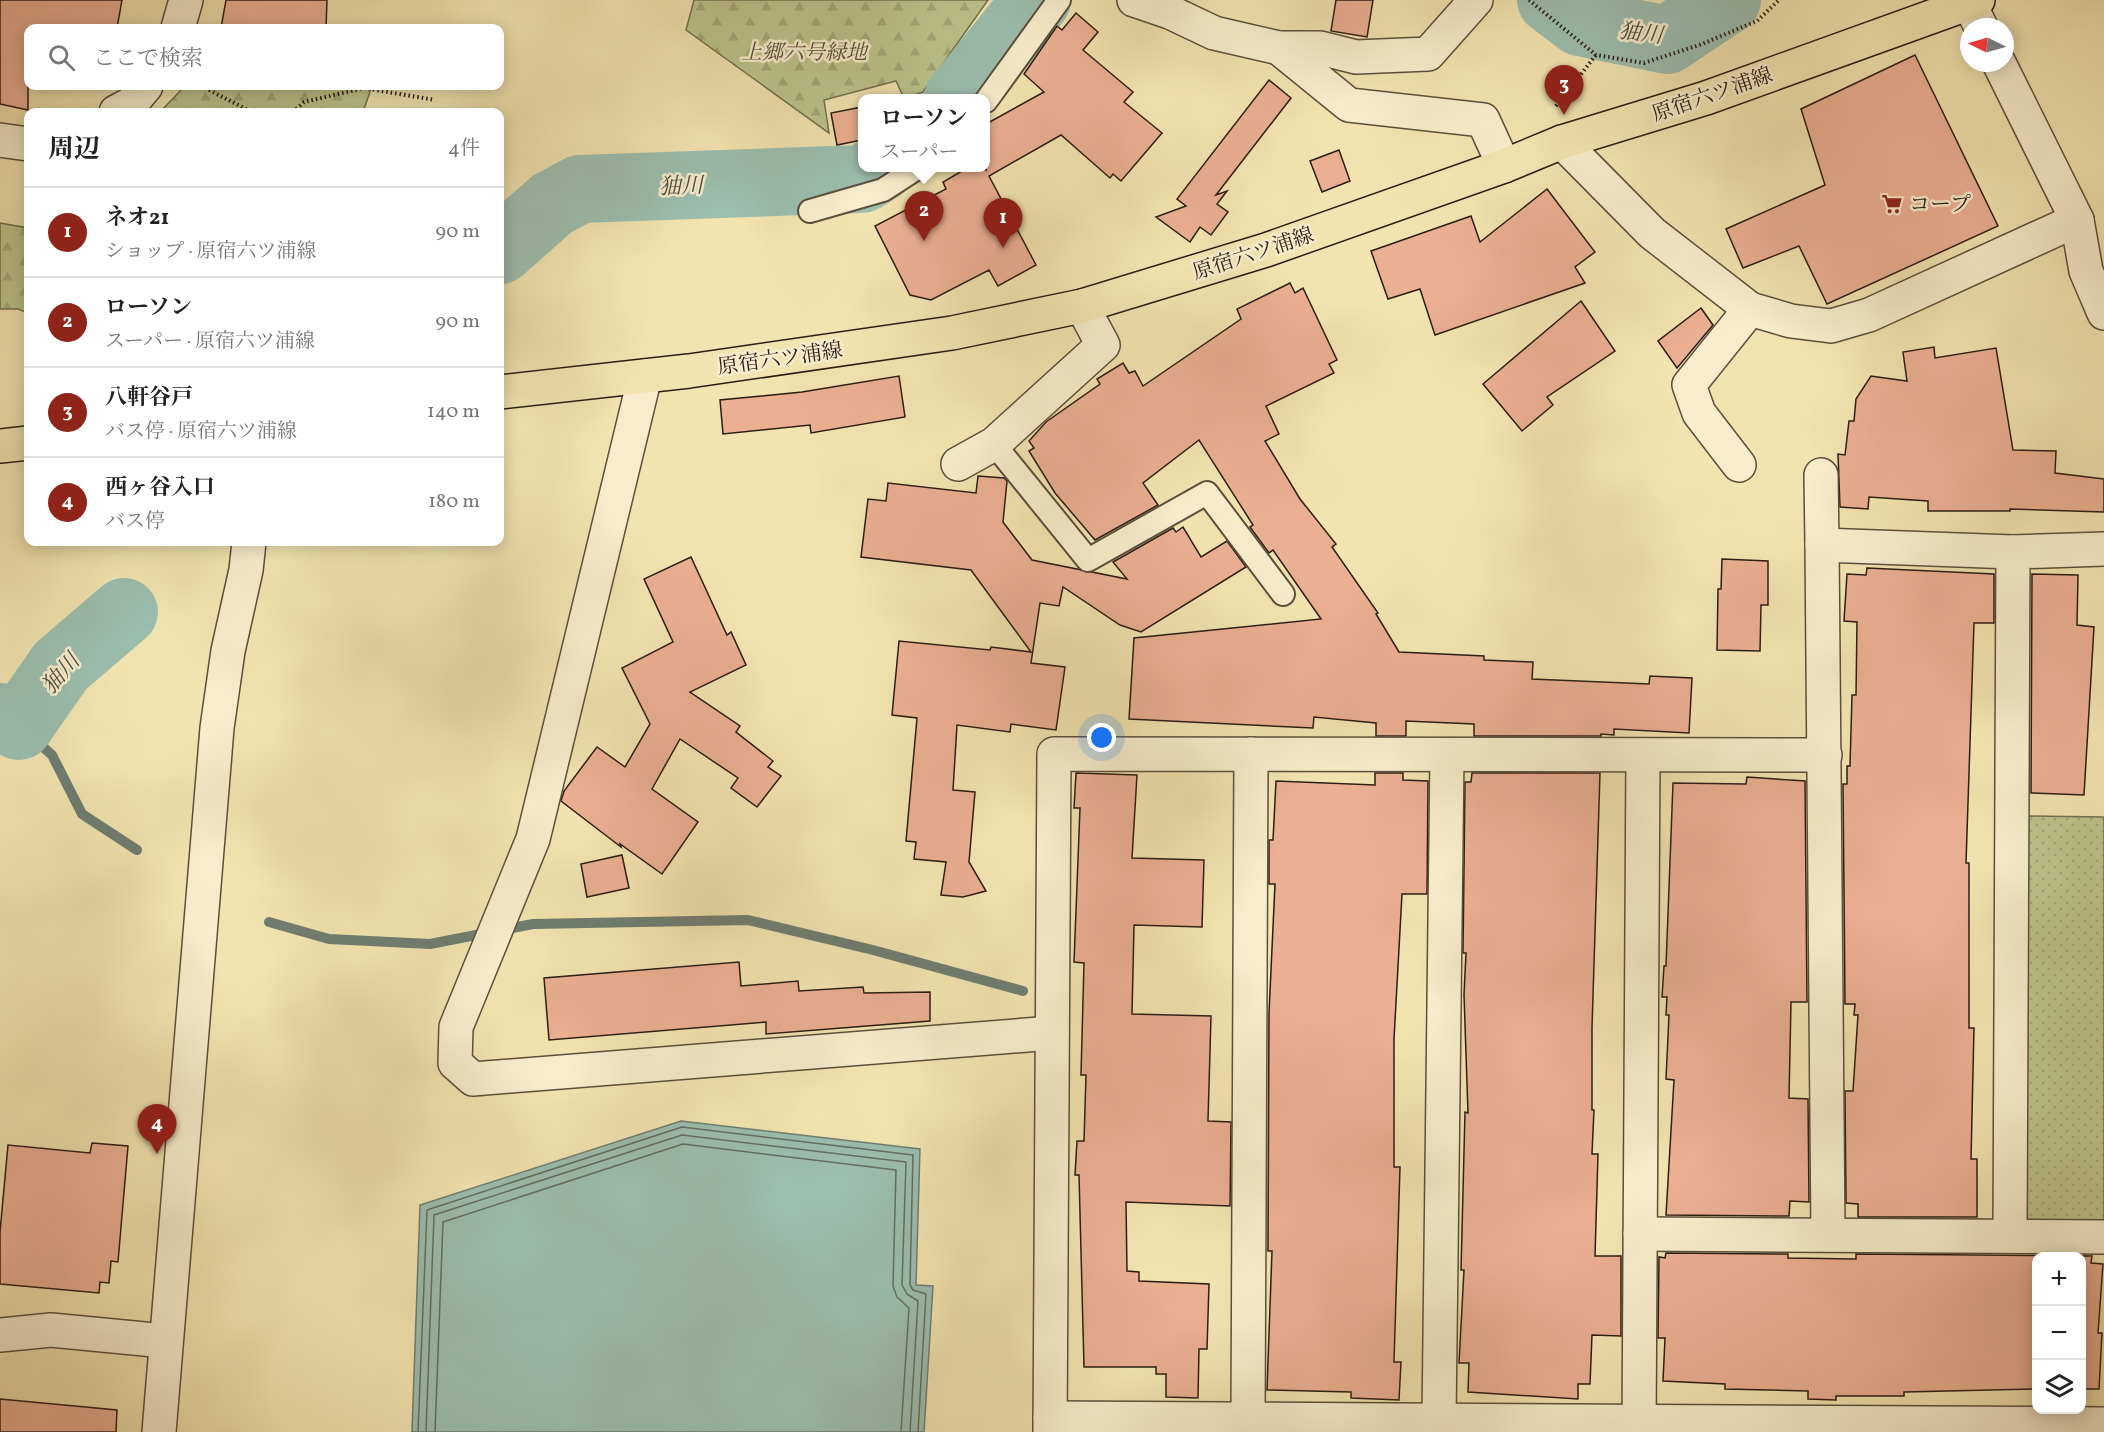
<!DOCTYPE html>
<html lang="ja">
<meta charset="utf-8">
<style>
:root{--surface:#fff;--page:#f2f2f2;--text:#222;--muted:#767676;--line:#e0e0e0;--accent:#8f2418}
body{margin:0;font-family:Vollkorn,"Noto Serif JP",serif;background:var(--page);color:var(--text)}
.controls{position:absolute;right:18px;bottom:18px;display:grid;overflow:hidden;border-radius:12px;box-shadow:0 3px 15px #0003}
.controls button{width:54px;height:54px;display:grid;place-items:center;padding:0;border:0;border-bottom:2px solid var(--line);background:var(--surface);color:var(--text);font:30px sans-serif}
.compass{position:absolute;left:1960px;top:18px;width:54px;height:54px;border-radius:50%;background:var(--surface);box-shadow:0 3px 15px #0003;rotate:275deg}
.you{position:absolute;left:1102px;top:738px;width:21px;height:21px;margin:-15px;border:4px solid #fff;border-radius:50%;background:#1a73e8;box-shadow:0 0 0 9px #1a73e833}
.badge{display:grid;place-items:center;width:39px;height:39px;border-radius:50%;background:var(--accent);color:#fff;font-size:20px;font-weight:700}
.pin{position:absolute;translate:-50% -50px;filter:drop-shadow(0 2px 3px #0008)}
.pin::after{content:'';position:absolute;top:32px;width:21px;height:18px;background:inherit;clip-path:polygon(0 0,100% 0,50% 100%)}
.popup{position:absolute;left:858px;top:94px;width:132px;height:78px;box-sizing:border-box;display:grid;place-content:center;border-radius:12px;background:var(--surface);filter:drop-shadow(0 2px 4px #0005);font-size:20px;white-space:nowrap;color:var(--muted)}
.popup b{font-size:22px;color:var(--text)}
.popup::after{content:'';position:absolute;left:50%;top:100%;margin-left:-12px;border:12px solid transparent;border-top-color:var(--surface)}
.list{margin:0;padding:0;list-style:none}
h2{display:flex;justify-content:space-between;align-items:center;height:78px;margin:0;padding:0 24px;font-size:26px}
h2 small{font-size:20px;font-weight:400;color:var(--muted)}
.list li{display:grid;grid-template-columns:39px 1fr auto;gap:18px;align-items:center;box-sizing:border-box;height:90px;padding:0 24px;border-top:2px solid var(--line)}
.list b{display:block;font-size:22px;white-space:nowrap}
.list p{margin:0;font-size:20px;white-space:nowrap;color:var(--muted)}
.list em{font-size:20px;font-style:normal;color:var(--muted)}
.icon{flex:none;width:33px;height:33px;fill:none;stroke:currentColor;stroke-width:2;stroke-linecap:round;stroke-linejoin:round}
.map{position:relative;flex:none;width:2104px;height:1432px;overflow:hidden}
.search{position:absolute;background:var(--surface);box-shadow:0 3px 15px #0003;left:24px;top:24px;width:480px;height:66px;display:flex;align-items:center;gap:15px;box-sizing:border-box;padding:0 21px;border-radius:12px;color:var(--muted);font-size:22px}
.panel{position:absolute;background:var(--surface);box-shadow:0 3px 15px #0003;left:24px;top:108px;width:480px;height:438px;border-radius:12px}
.map>svg:first-child{display:block}
.grass{fill:url(#grass-dots);stroke:#737050;stroke-width:1.5}
.forest{fill:url(#forest-firs);stroke:#737050;stroke-width:1.5}
.water{fill:#9bbeaf;stroke:#6e7e72;stroke-width:1.5}
.lines{fill:none;stroke-linecap:round;stroke-linejoin:round}
.shore{stroke:#626e62;stroke-width:1.5}
.stream{stroke:#6e7e72;stroke-width:10}
.river{stroke:#9bbeaf;stroke-width:68}
.building{fill:#ebaf92;stroke:#2a1d16;stroke-width:1.5}
.service-casing{stroke:#5c4f3c;stroke-width:26}
.pedestrian-casing{stroke:#5c4f3c;stroke-width:36}
.minor-casing{stroke:#5c4f3c;stroke-width:36}
.tertiary-casing{stroke:#5c4f3c;stroke-width:36}
.primary-casing{stroke:#2a1d16;stroke-width:36}
.path{stroke:#2a1d16;stroke-width:4;stroke-dasharray:1.5 3;stroke-linecap:butt}
.service{stroke:#f7edcc;stroke-width:22}
.pedestrian{stroke:#f7edcc;stroke-width:33}
.minor{stroke:#f7edcc;stroke-width:33}
.tertiary{stroke:#f7edcc;stroke-width:33}
.primary{stroke:#f2e4b0;stroke-width:33}
.labels{text-anchor:middle;stroke-width:5;stroke-linejoin:round;paint-order:stroke}
.park-label{font-size:21px;font-style:italic;fill:#564f39;stroke:#f7edcc}
.street-label{font-size:21px;fill:#2a1d16;stroke:#f7edcc}
.poi-label{font-size:21px;fill:#2a1d16;stroke:#f7edcc;text-anchor:start}
.water-label{font-size:22px;font-style:italic;fill:#4c4d44;stroke:#f7edcc}
</style>
<div class="map">
<svg width="2104" height="1432" viewBox="0 0 2104 1432">
<defs>
<pattern id="grass-dots" width="8" height="8" patternUnits="userSpaceOnUse" patternTransform="scale(1.5)"><rect width="8" height="8" fill="#bcc48b"/><path d="M2 2h.1M6 6h.1" fill="none" stroke="#a2a877" stroke-width="1.8" stroke-linecap="round"/></pattern>
<pattern id="forest-firs" width="22" height="20" patternUnits="userSpaceOnUse" patternTransform="scale(1.5)"><rect width="22" height="20" fill="#bcc48b"/><path d="M5 1l3.5 6h-7zM16 11l3.5 6h-7z" fill="#a2a877"/></pattern>
</defs>
<rect width="100%" height="100%" fill="#f2e4b0"/>
<filter id="stains"><feTurbulence type="fractalNoise" baseFrequency=".00333" numOctaves="4"/><feColorMatrix values="0 0 0 0 .2 0 0 0 0 .09 0 0 0 0 .02 0 0 0 .5 -.17"/></filter>
<radialGradient id="worn" r=".72"><stop offset=".6" stop-color="#630" stop-opacity="0"/><stop offset="1" stop-color="#630" stop-opacity=".3"/></radialGradient>
<polygon class="grass" points="2024,816 2104,817 2104,1228 2018,1228"/>
<g class="forest">
<polygon points="694,0 988,0 923,92 904,98 896,81 824,100 829,133 686,30"/>
<polygon points="185,86 372,86 363,112 160,112"/>
<polygon points="0,223 28,228 28,313 18,309 0,309"/>
</g>
<polygon class="water" points="681,1121 920,1149 916,1285 933,1286 924,1432 412,1432 420,1205"/>
<g class="lines">
<g class="shore">
<polyline points="418,1432 427,1210 682,1127 913,1155 910,1285 913,1290 926,1294 918,1432"/>
<polyline points="426,1432 434,1215 682,1135 906,1162 902,1285 907,1294 918,1301 910,1432"/>
<polyline points="435,1432 443,1222 683,1144 896,1170 893,1286 897,1297 909,1308 901,1432"/>
</g>
<g class="stream">
<polyline points="19,726 52,755 82,814 137,850"/>
<polyline points="269,922 329,939 430,944 533,924 748,920 873,950 1023,991"/>
</g>
<g class="river">
<polyline points="1551,0 1580,22 1667,40 1727,0"/>
<polyline points="958,98 1037,0"/>
<polyline points="500,250 552,204 580,189 862,179 880,168"/>
<polyline points="0,717 19,726 61,666 124,612"/>
</g>
</g>
<g class="building">
<polygon points="0,0 122,0 117,28 28,28 28,110 0,104"/>
<polygon points="226,0 327,0 326,28 254,26 254,28 221,28"/>
<polygon points="1336,0 1373,0 1367,37 1331,31"/>
<polygon points="1076,13 1098,32 1083,50 1133,92 1124,102 1162,133 1121,181 1113,174 1110,178 1061,135 989,176 1036,265 998,286 989,270 931,300 910,295 875,226 946,189 943,182 967,168 984,168 986,170 986,124 1044,92 1024,74 1057,26 1062,30"/>
<polygon points="1915,55 1998,226 1827,304 1799,246 1743,268 1726,229 1825,185 1801,109"/>
<polygon points="1269,80 1291,98 1216,195 1227,191 1217,204 1228,212 1211,235 1200,227 1190,242 1156,217 1186,206 1177,199"/>
<polygon points="862,107 862,140 837,145 831,113"/>
<polygon points="1339,150 1350,181 1322,192 1310,161"/>
<polygon points="1547,189 1595,252 1575,267 1585,283 1435,335 1420,289 1388,299 1371,251 1471,216 1480,242"/>
<polygon points="1290,283 1295,293 1303,288 1337,360 1329,364 1334,373 1266,406 1279,434 1265,441 1300,499 1336,544 1332,547 1378,613 1376,614 1399,652 1484,656 1484,660 1533,662 1532,679 1649,684 1650,676 1692,678 1689,733 1614,729 1614,735 1601,734 1601,736 1474,736 1474,724 1406,721 1406,736 1376,736 1376,723 1314,717 1313,728 1129,719 1134,638 1321,619 1273,550 1269,553 1250,527 1253,525 1199,440 1143,483 1158,505 1095,540 1055,493 1029,451 1034,448 1029,441 1046,422 1100,384 1097,379 1123,363 1129,373 1135,371 1143,386 1241,319 1237,309"/>
<polygon points="1581,301 1615,351 1547,397 1553,405 1522,431 1483,384"/>
<polygon points="1701,308 1713,325 1677,368 1658,341"/>
<polygon points="1934,347 1935,358 1996,348 2013,450 2056,451 2055,473 2104,479 2104,512 2010,509 2010,511 1928,511 1928,501 1869,497 1868,509 1840,507 1838,454 1845,455 1849,421 1854,421 1856,399 1871,376 1907,381 1903,352"/>
<polygon points="899,376 905,417 811,433 810,425 723,434 720,400 802,392"/>
<polygon points="978,476 1004,478 1007,481 1003,522 1032,560 1127,579 1113,562 1173,528 1176,532 1183,527 1201,557 1227,541 1246,567 1141,632 1120,625 1063,587 1059,606 1040,603 1031,663 1065,667 1056,730 1011,724 1010,732 957,725 953,790 975,792 969,862 986,891 963,897 941,895 946,862 914,859 916,842 906,841 917,718 892,715 899,641 990,650 991,647 1031,652 971,570 861,557 868,499 886,501 888,483 976,493"/>
<polygon points="691,557 727,635 731,632 746,665 690,692 740,726 736,732 773,761 768,767 781,776 757,807 731,788 738,778 680,739 652,789 698,822 662,874 620,844 621,847 561,801 564,791 597,747 625,767 650,724 622,668 673,642 644,579"/>
<polygon points="1722,559 1768,561 1768,605 1761,605 1760,651 1717,650 1718,589 1721,589"/>
<polygon points="1867,568 1994,574 1994,623 1974,623 1966,863 1969,863 1969,1028 1974,1028 1971,1159 1977,1159 1977,1217 1858,1217 1858,1204 1846,1203 1845,1091 1853,1091 1858,1015 1854,1015 1855,1004 1845,1004 1843,784 1847,784 1847,766 1850,766 1852,695 1856,695 1857,622 1844,621 1847,574 1866,575"/>
<polygon points="2032,574 2078,575 2077,625 2094,627 2084,795 2031,793"/>
<polygon points="1076,773 1137,775 1132,858 1204,860 1202,927 1134,925 1132,1014 1211,1016 1208,1121 1231,1122 1230,1206 1126,1202 1127,1271 1139,1272 1139,1281 1209,1284 1207,1349 1199,1349 1198,1398 1166,1397 1166,1374 1156,1374 1156,1367 1084,1367 1079,1175 1075,1175 1077,1141 1084,1141 1086,1075 1081,1075 1084,963 1074,962 1080,808 1074,808"/>
<polygon points="1375,773 1403,773 1403,780 1428,781 1427,894 1402,894 1394,1039 1394,1167 1400,1167 1394,1362 1401,1362 1399,1400 1351,1398 1351,1392 1267,1390 1272,1251 1268,1251 1269,1013 1275,884 1269,884 1269,840 1273,840 1276,781 1375,785"/>
<polygon points="1472,773 1600,773 1592,1028 1592,1110 1594,1110 1592,1154 1598,1154 1595,1256 1621,1256 1621,1336 1592,1335 1590,1384 1578,1384 1578,1399 1468,1392 1469,1363 1459,1363 1464,1270 1461,1270 1465,1112 1468,1113 1464,995 1466,953 1463,953 1465,782 1471,782"/>
<polygon points="1747,777 1805,781 1807,1002 1791,1002 1789,1098 1808,1099 1809,1202 1790,1201 1789,1216 1666,1215 1674,1080 1666,1079 1669,1015 1666,1015 1667,997 1662,997 1664,966 1666,966 1673,783 1746,784"/>
<polygon points="622,855 629,888 587,897 581,864"/>
<polygon points="739,962 741,986 798,981 799,991 863,987 864,993 930,992 930,1021 766,1034 766,1022 549,1040 544,978"/>
<polygon points="92,1143 128,1146 118,1262 111,1261 109,1283 100,1282 99,1293 0,1284 0,1232 8,1145 90,1153"/>
<polygon points="1666,1253 1788,1254 1788,1258 1856,1259 1856,1254 2092,1256 2091,1263 2103,1264 2098,1333 2102,1333 2099,1389 2082,1389 2082,1257 2037,1257 2037,1389 1904,1392 1904,1396 1836,1396 1836,1400 1808,1399 1808,1391 1725,1389 1725,1384 1663,1381 1665,1338 1658,1338 1659,1257 1665,1258"/>
<polygon points="0,1399 117,1410 116,1432 0,1432"/>
</g>
<g class="lines">
<g class="service-casing">
<g id="service">
<polyline points="986,101 1059,0"/>
<polyline points="810,211 883,190 917,168"/>
<polyline points="994,444 1088,560 1207,493 1283,594"/>
</g>
</g>
<g class="pedestrian-casing">
<polyline id="pedestrian" points="1739,465 1699,413 1689,385 1750,309"/>
</g>
<g class="minor-casing">
<g id="minor">
<polyline points="1134,0 1172,13 1214,33 1279,48 1320,48 1356,57 1428,54 1476,0"/>
<polyline points="178,28 186,0"/>
<polyline points="1279,48 1349,105 1483,120 1504,166"/>
<polyline points="116,112 131,104 146,86"/>
<polyline points="0,140 28,144"/>
<polyline points="1562,142 1652,233 1750,309 1791,321 1831,326 1869,315 2077,220"/>
<polyline points="645,376 533,839 456,1027 455,1063 473,1079 1052,1033"/>
<polyline points="958,464 994,444 1103,345 1082,306"/>
<polyline points="1821,475 1822,545"/>
<polyline points="1640,1234 2104,1237"/>
<polyline points="1828,1235 1822,545 2013,552 2104,549"/>
<polyline points="2010,1236 2013,552"/>
<polyline points="1050,1418 2104,1424"/>
<polyline points="1248,1419 1251,754"/>
<polyline points="1439,1420 1447,755"/>
<polyline points="1050,1432 1054,754 1825,755"/>
<polyline points="1639,1432 1643,755"/>
</g>
</g>
<g class="tertiary-casing">
<g id="tertiary">
<polyline points="1969,3 1981,27"/>
<polyline points="1999,63 2077,220 2086,271 2104,313"/>
<polyline points="0,1335 51,1330 165,1341"/>
<polyline points="159,1432 217,728 228,651 246,570 249,542"/>
</g>
</g>
<g class="primary-casing">
<g id="primary">
<polyline points="500,392 689,371 952,333 1082,306 1266,250 1504,166 1562,142 1706,98 1978,0"/>
<polyline points="0,446 28,443"/>
</g>
</g>
<g class="path">
<polyline points="1529,0 1596,55 1644,63 1702,44 1757,21 1779,0"/>
<polyline points="201,86 252,112"/>
<polyline points="1556,106 1596,55"/>
<polyline points="293,112 304,102 364,88 435,100"/>
</g>
<use href="#service" class="service"/>
<use href="#pedestrian" class="pedestrian"/>
<use href="#minor" class="minor"/>
<use href="#tertiary" class="tertiary"/>
<use href="#primary" class="primary"/>
</g>
<defs>
<g id="supermarket-bare" transform="scale(1.62)"><path d="M-6-5.5h2.5l.6 2H6L4.5 2H-2.5L-4.4-4H-6ZM-1.5 3.2a1.3 1.3 0 1 0 .1 0ZM3 3.2a1.3 1.3 0 1 0 .1 0Z" fill="#8f2418" stroke="#f7edcc" stroke-width="2.5" paint-order="stroke"/></g>
</defs>
<g fill-rule="evenodd">
<use href="#supermarket-bare" x="1892" y="204"/>
</g>
<g class="labels">
<g class="park-label">
<text x="804" y="59">上郷六号緑地</text>
</g>
<g class="street-label">
<text transform="translate(1712 94) rotate(-19)" y="7">原宿六ツ浦線</text>
<text transform="translate(1253 253) rotate(-18)" y="7">原宿六ツ浦線</text>
<text transform="translate(780 358) rotate(-8)" y="7">原宿六ツ浦線</text>
</g>
<g class="poi-label">
<text x="1909" y="211">コープ</text>
</g>
<g class="water-label">
<text transform="translate(1641 32) rotate(7)" y="8">㹨川</text>
<text transform="translate(681 185) rotate(-2)" y="8">㹨川</text>
<text transform="translate(60 673) rotate(-49)" y="8">㹨川</text>
</g>
</g>
<rect width="100%" height="100%" filter="url(#stains)"/>
<rect width="100%" height="100%" fill="url(#worn)"/>
</svg>
<div class="controls">
<button>+</button>
<button>−</button>
<button><svg class="icon" aria-label="layers" viewBox="0 0 24 24"><path d="M12 4l9 5-9 5-9-5zM3 14l9 5 9-5"/></svg></button>
</div>
<svg class="compass" viewBox="-18 -18 36 36"><path d="M0-13l5 13h-10z" fill="#e53935"/><path d="M0 13l5-13h-10z" fill="#767676"/></svg>
<div class="you"></div>
<div class="pin badge" style="left:1003px;top:248px">1</div>
<div class="pin badge" style="left:924px;top:241px">2</div>
<div class="popup"><b>ローソン</b>スーパー</div>
<div class="pin badge" style="left:1564px;top:115px">3</div>
<div class="pin badge" style="left:157px;top:1154px">4</div>
<div class="search"><svg class="icon" aria-label="search" viewBox="0 0 24 24"><circle cx="10" cy="10" r="6"/><path d="M15 15l6 6"/></svg>ここで検索</div>
<section class="panel">
<h2>周辺<small>4件</small></h2>
<ul class="list">
<li><span class="badge">1</span><div><b>ネオ21</b><p>ショップ · 原宿六ツ浦線</p></div><em>90 m</em></li>
<li><span class="badge">2</span><div><b>ローソン</b><p>スーパー · 原宿六ツ浦線</p></div><em>90 m</em></li>
<li><span class="badge">3</span><div><b>八軒谷戸</b><p>バス停 · 原宿六ツ浦線</p></div><em>140 m</em></li>
<li><span class="badge">4</span><div><b>西ヶ谷入口</b><p>バス停</p></div><em>180 m</em></li>
</ul>
</section>
</div>
